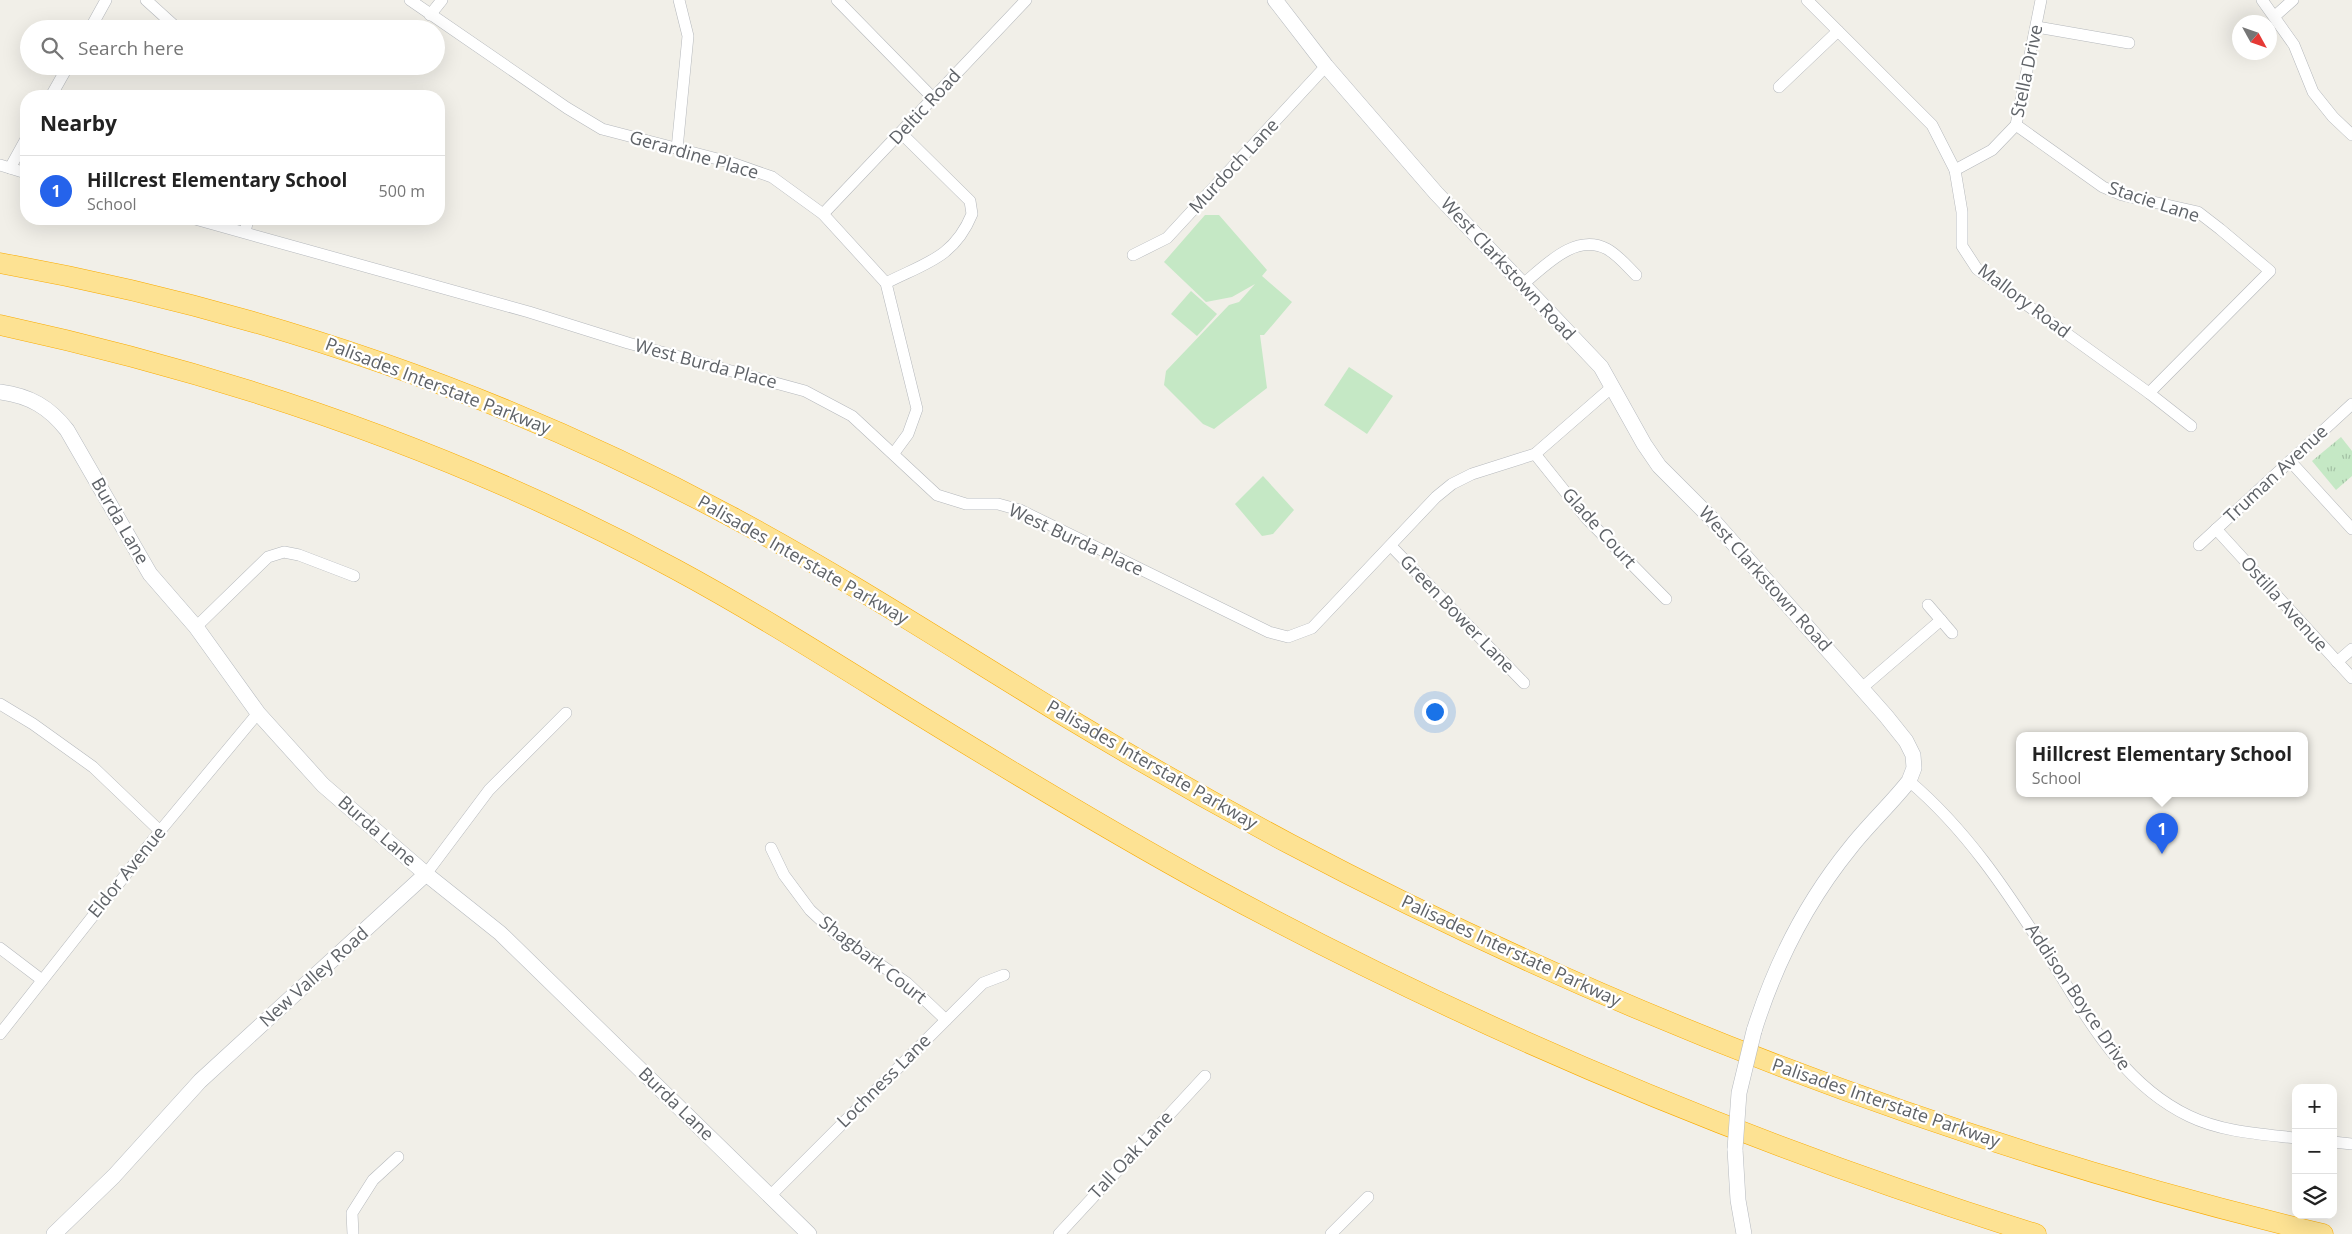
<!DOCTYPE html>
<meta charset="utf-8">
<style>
:root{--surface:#fff;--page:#f2f2f2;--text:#222;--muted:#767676;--line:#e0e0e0;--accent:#2563eb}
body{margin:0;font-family:"Open Sans",sans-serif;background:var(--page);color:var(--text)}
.controls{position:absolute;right:15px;bottom:15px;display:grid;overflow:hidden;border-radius:10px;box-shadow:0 5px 20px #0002}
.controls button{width:45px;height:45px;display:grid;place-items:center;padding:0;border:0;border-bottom:1px solid var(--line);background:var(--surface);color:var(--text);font:25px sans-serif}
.compass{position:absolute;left:2232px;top:15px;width:45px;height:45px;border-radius:50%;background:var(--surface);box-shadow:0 5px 20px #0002;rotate:130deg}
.you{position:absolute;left:1434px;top:711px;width:18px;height:18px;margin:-12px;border:4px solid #fff;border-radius:50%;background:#1a73e8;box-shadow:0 0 0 8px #1a73e833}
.badge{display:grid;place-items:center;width:32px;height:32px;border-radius:50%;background:var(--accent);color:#fff;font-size:16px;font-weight:700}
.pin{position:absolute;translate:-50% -41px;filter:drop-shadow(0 1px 2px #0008)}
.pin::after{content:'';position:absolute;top:26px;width:18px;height:15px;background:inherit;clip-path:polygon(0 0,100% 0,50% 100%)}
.popup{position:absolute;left:2016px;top:732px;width:292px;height:65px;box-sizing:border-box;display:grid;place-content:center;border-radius:10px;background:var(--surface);filter:drop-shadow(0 1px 4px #0005);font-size:16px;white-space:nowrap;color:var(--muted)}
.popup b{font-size:19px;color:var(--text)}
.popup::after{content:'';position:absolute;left:50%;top:100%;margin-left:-10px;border:10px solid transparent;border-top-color:var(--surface)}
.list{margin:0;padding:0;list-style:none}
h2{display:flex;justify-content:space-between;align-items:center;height:65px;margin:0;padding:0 20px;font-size:21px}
h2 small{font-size:16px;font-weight:400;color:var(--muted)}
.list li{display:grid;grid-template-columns:32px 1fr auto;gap:15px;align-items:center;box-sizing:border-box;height:70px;padding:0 20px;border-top:1px solid var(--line)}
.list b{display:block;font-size:19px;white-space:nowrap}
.list p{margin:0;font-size:16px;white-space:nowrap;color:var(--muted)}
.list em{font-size:16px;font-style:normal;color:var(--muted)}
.icon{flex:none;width:28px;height:28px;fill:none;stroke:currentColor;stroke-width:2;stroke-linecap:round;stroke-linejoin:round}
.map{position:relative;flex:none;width:2352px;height:1234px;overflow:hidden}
.search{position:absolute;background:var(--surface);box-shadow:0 5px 20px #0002;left:20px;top:20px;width:425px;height:55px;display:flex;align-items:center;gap:12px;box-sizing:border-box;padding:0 18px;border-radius:28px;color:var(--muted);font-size:19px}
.panel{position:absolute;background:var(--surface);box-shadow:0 5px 20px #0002;left:20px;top:90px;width:425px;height:135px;border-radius:20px}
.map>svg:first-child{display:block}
.grass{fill:url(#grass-tufts)}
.pitch{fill:#c5e8c5}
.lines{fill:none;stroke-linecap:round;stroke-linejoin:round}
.street-casing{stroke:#b5b8bc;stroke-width:12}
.secondary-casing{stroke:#b6babf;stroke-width:16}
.highway-casing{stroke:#f9ab00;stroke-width:21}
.street{stroke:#fff;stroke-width:11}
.secondary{stroke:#fff;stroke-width:15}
.highway{stroke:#fde293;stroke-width:20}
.secondary-bridge-casing{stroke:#b6babf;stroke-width:16;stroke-linecap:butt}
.secondary-bridge{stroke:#fff;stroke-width:15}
.labels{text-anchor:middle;stroke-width:4.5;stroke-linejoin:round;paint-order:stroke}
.street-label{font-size:18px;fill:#5f6368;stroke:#fff}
</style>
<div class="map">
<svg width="2352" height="1234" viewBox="0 0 2352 1234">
<defs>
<pattern id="grass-tufts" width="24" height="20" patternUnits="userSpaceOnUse" patternTransform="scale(1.25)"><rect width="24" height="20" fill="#c5e8c5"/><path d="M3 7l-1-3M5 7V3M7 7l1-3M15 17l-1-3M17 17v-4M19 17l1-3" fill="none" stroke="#a3c0a4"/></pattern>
</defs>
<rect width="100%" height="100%" fill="#f1efe8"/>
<polygon class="grass" points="2341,437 2352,451 2352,476 2336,490 2312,461"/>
<g class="pitch">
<polygon points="1205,215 1219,215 1267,270 1262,276 1292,302 1264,335 1260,335 1267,388 1214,429 1203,424 1164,385 1166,371 1229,305 1239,302 1255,284 1232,297 1206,302 1164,262"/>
<polygon points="1191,291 1217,314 1197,336 1171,314"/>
<polygon points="1349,367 1393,396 1367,434 1324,405"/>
<polygon points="1263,476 1294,510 1273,534 1262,536 1235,504"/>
</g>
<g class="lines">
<g class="street-casing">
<g id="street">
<polyline points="146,0 178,29"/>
<polyline points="410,0 567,108 602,129 729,162 772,177 823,214 886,283 917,409 908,434 894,453"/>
<polyline points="837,0 933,98"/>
<polyline points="1807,0 1932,125 1955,170 1962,212 1962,246 1977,269 2149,393 2191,426"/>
<polyline points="2262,0 2294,45 2313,92 2333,117 2352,135"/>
<polyline points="430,15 442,0"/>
<polyline points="2275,16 2293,0"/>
<polyline points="2037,27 2129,43"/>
<polyline points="90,29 106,0"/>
<polyline points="1779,87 1838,31"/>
<polyline points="51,96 68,66"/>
<polyline points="2016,125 2103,187 2122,195 2198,212 2220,229 2270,271 2149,393"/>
<polyline points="677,149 688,36 679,0"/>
<polyline points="0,165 26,173"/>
<polyline points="10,168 26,139"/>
<polyline points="1955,170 1992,150 2016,125 2041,0"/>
<polyline points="823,214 1026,0"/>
<polyline points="195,219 529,312 628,343 805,391 852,416 937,495 966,504 998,504 1020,510 1269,632 1288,637 1312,628 1436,497 1452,484 1472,474 1535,454 1612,387"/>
<polyline points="245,232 248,219"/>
<polyline points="1133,255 1167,238 1326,66"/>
<path d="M886,283C925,263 954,258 972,214L970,201L901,133"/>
<path d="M1522,285C1544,267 1575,232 1607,249C1618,255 1627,266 1636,275"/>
<polyline points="1535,454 1587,519 1666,599"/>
<polyline points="2290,461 2352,529"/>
<polyline points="2216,529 2352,678"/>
<polyline points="2199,545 2352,404"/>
<polyline points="1391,546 1524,683"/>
<polyline points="1928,605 1952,633"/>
<polyline points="196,627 268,557 284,552 299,555 354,576"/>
<polyline points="2337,662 2352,649"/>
<polyline points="1863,687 1941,620"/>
<polyline points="0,704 33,724 93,767 160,831"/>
<path d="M1909,781C1966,829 2006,890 2046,952C2085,1014 2120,1083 2189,1116C2222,1132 2260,1134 2296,1138"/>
<polyline points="771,848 784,875 810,910 837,935 907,983 946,1020"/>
<polyline points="426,874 489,790 566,713"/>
<polyline points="0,948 42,980"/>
<polyline points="0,1034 160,831 258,713"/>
<polyline points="2333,1142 2352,1144"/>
<polyline points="770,1196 983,983 1004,975"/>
<polyline points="353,1234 352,1213 373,1180 398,1157"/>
<polyline points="1059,1234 1205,1076"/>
<polyline points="1331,1234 1368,1197"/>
</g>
</g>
<g class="secondary-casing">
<g id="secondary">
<path d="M1275,0L1326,66L1436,193L1601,367L1644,444L1659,466L1711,518L1886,716L1906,741L1913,755L1914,768L1909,781C1891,804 1869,824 1851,847C1807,901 1775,964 1754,1031"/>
<path d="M0,392C30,396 49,407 67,430L150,574L196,627L258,713L323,785L426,874L500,933L809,1234"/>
<polyline points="1735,1149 1738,1200 1744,1234"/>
<polyline points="54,1234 114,1176 200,1081 426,874"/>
</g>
</g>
<g class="highway-casing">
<g id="highway">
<path d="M0,263C256,309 501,393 730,516C846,578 956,650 1068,718C1141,762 1215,804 1290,844C1616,1016 1964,1148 2323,1234"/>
<path d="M0,325C235,376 464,455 675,569C751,610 824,656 898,702C1000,765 1102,827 1208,885C1472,1028 1750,1145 2036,1234"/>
</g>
</g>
<use href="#street" class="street"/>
<use href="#secondary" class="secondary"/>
<use href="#highway" class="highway"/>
<g class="secondary-bridge-casing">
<polyline id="secondary-bridge" points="1735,1149 1739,1093 1754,1031"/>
</g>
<use href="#secondary-bridge" class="secondary-bridge"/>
</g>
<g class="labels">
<g class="street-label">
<text transform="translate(2027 71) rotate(-78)" y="6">Stella Drive</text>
<text transform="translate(925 107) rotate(-47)" y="6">Deltic Road</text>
<text transform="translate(694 155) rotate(16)" y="6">Gerardine Place</text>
<text transform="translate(1234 166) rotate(-47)" y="6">Murdoch Lane</text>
<text transform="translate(2154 202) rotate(18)" y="6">Stacie Lane</text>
<text transform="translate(1508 269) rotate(47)" y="6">West Clarkstown Road</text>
<text transform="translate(2024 301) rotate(37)" y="6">Mallory Road</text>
<text transform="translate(706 364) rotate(15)" y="6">West Burda Place</text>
<text transform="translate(438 386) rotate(21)" y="6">Palisades Interstate Parkway</text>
<text transform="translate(2276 474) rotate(-43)" y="6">Truman Avenue</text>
<text transform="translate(120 521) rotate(60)" y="6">Burda Lane</text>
<text transform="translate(1599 528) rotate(48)" y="6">Glade Court</text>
<text transform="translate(1076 540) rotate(25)" y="6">West Burda Place</text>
<text transform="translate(803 560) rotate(30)" y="6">Palisades Interstate Parkway</text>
<text transform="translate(1765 579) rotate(48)" y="6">West Clarkstown Road</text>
<text transform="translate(2284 604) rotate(48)" y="6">Ostilla Avenue</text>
<text transform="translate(1457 614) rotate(46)" y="6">Green Bower Lane</text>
<text transform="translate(1152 765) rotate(30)" y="6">Palisades Interstate Parkway</text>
<text transform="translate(377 831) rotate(41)" y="6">Burda Lane</text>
<text transform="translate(127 872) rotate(-51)" y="6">Eldor Avenue</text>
<text transform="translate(1511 951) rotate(25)" y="6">Palisades Interstate Parkway</text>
<text transform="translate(873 960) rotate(38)" y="6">Shagbark Court</text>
<text transform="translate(314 977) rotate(-42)" y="6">New Valley Road</text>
<text transform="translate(2078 997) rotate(56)" y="6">Addison Boyce Drive</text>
<text transform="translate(884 1081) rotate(-45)" y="6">Lochness Lane</text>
<text transform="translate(1886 1103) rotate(19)" y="6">Palisades Interstate Parkway</text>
<text transform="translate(676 1104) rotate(44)" y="6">Burda Lane</text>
<text transform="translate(1131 1155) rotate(-47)" y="6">Tall Oak Lane</text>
</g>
</g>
</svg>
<div class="controls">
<button>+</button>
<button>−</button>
<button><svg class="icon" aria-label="layers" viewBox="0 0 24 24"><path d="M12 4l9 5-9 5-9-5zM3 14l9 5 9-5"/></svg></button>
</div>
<svg class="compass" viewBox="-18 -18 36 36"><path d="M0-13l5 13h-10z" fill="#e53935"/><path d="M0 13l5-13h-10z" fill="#767676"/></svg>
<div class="you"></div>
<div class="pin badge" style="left:2162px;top:854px">1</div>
<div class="popup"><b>Hillcrest Elementary School</b>School</div>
<div class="search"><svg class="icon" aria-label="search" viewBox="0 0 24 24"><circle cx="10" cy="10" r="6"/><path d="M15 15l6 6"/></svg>Search here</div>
<section class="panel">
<h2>Nearby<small></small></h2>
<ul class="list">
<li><span class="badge">1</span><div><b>Hillcrest Elementary School</b><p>School</p></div><em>500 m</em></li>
</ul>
</section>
</div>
